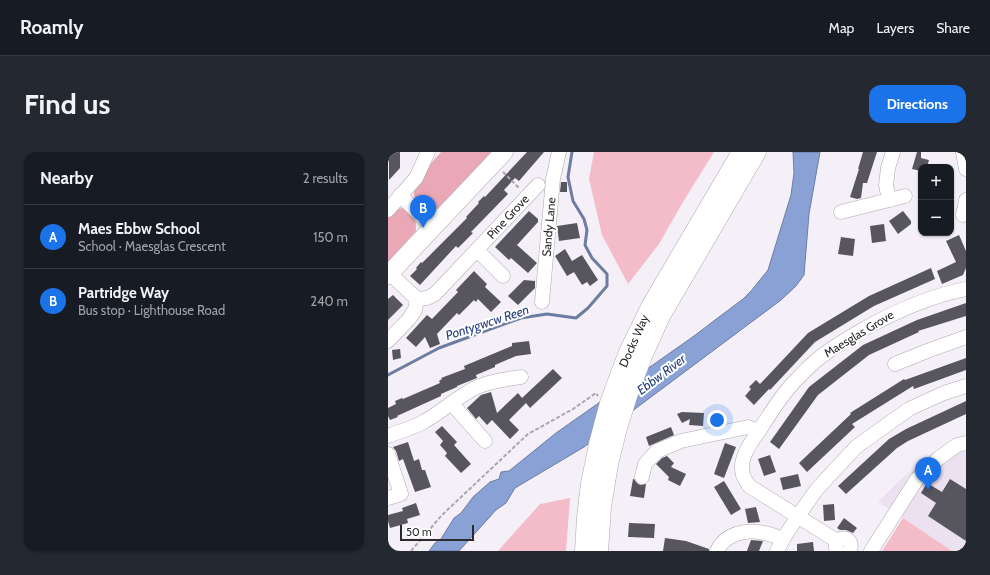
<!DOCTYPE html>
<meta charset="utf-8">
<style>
:root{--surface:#171b24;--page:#242831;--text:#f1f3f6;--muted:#9ea1a6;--line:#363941;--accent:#1a73e8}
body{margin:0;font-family:Cabin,sans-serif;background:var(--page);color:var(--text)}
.controls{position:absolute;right:12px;top:12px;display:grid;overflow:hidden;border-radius:8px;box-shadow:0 1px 3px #0004}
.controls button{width:36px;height:36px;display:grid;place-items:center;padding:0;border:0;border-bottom:1px solid var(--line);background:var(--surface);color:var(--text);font:20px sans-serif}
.scale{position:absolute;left:12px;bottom:10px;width:74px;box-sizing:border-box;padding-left:4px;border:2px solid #2b292c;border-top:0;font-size:11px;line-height:14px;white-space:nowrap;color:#2b292c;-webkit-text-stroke:3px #fff;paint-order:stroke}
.you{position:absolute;left:329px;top:268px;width:14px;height:14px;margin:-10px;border:3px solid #fff;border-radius:50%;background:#1a73e8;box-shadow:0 0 0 6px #1a73e833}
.badge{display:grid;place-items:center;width:26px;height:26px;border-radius:50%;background:var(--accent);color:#fff;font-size:13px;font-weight:700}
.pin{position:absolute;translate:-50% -33px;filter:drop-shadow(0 1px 2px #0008)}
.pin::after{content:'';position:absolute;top:21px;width:14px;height:12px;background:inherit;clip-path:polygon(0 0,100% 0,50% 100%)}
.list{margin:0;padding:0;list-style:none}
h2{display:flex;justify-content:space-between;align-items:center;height:52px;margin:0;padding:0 16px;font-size:17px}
h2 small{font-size:13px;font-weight:400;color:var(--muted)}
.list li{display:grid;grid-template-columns:26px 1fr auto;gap:12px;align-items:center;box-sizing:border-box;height:64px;padding:0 16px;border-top:1px solid var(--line)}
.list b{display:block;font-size:15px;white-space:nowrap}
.list p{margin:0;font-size:13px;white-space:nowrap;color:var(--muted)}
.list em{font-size:13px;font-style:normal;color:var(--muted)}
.map{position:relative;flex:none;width:578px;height:399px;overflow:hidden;border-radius:12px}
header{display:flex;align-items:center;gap:24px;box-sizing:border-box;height:56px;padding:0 20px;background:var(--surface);border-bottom:1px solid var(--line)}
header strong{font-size:19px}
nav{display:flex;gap:22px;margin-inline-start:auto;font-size:14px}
.intro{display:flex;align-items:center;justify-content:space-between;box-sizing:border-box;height:96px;padding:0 24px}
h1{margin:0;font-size:28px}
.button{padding:10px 18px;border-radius:12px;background:var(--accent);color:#fff;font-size:14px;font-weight:700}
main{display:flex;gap:24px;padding:0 24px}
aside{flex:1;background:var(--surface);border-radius:12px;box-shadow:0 1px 3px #0004}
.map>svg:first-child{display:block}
.built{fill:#ebe1f0}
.green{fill:#f4bcc8}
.forest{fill:#eaa7b6}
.water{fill:#89a1d5;stroke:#6d7da2}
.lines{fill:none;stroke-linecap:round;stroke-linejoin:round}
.stream{stroke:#6d7da2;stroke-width:3}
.building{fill:#57565f}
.minor-casing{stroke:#ada8b0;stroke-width:15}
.major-casing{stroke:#ada8b0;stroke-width:19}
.path{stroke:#aca7ae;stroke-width:2;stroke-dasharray:4 2;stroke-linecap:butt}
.minor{stroke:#fff;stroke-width:14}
.major{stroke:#fff;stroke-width:18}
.labels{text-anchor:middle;stroke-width:4;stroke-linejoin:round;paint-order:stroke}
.street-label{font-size:12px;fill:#2b292c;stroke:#fff}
.water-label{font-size:13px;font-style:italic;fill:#253e7d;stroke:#fff}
</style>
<header>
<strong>Roamly</strong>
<nav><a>Map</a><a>Layers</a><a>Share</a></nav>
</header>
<div class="intro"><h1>Find us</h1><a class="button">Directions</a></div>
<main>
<aside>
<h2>Nearby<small>2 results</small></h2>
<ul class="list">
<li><span class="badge">A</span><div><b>Maes Ebbw School</b><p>School · Maesglas Crescent</p></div><em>150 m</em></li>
<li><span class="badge">B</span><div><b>Partridge Way</b><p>Bus stop · Lighthouse Road</p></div><em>240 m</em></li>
</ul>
</aside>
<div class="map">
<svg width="578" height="399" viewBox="0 0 578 399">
<rect width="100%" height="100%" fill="#f5eff8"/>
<polygon class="built" points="578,286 578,399 564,399 515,366 490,350 514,326 544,302"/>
<g class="green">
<polygon points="206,0 326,0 295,50 271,92 240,132 214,83 201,27"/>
<polygon points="182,346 178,399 110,399 152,352"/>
<polygon points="515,366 564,399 494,399"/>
</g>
<g class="forest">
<path d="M53,0H104L49,57C42,58 35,59 30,52C16,36 43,12 53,0Z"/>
<path d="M15,56C27,61 28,66 28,79L0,110V62L8,57Z"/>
</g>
<polygon class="water" points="405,0 432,0 421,62 416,123 408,134 393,148 196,295 127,336 118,351 108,358 71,399 41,399 47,391 53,387 66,366 73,361 85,345 102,330 111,327 113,320 121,319 168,281 306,184 331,165 355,147 363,139 380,118 403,43 406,21"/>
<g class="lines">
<polyline class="stream" points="0,223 51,196 133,166 159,162 188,166 200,156 219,134 219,122 204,106 197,93 199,78 196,67 185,49 180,25 184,0"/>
</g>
<g class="building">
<polygon points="1,0 12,0 12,16 1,28"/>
<polygon points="139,0 156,0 131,29 127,26 116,38 120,42 83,80 85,81 70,96 68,94 32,133 22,124 29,117 28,116 33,110 34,111 79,66 78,65 91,51 90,50 96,44 97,45"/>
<polygon points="475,0 489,0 479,31 475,31 473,46 469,47 462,45 471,17 470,17"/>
<polygon points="529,0 533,0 533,6 541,8 539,15 533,15 533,19 524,17"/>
<polygon points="173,30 179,30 179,40 172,40"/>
<polygon points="141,59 150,67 150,70 129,93 149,111 140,121 123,106 121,108 107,95"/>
<polygon points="515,59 523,69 523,72 510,82 501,69"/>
<polygon points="189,71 192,86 171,89 169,74"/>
<polygon points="496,72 498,89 484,91 482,74"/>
<polygon points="571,83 578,99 578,116 575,123 554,132 549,119 568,110 558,89"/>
<polygon points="453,85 467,87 465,104 450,102"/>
<polygon points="177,97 184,109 194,103 210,128 202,134 199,130 194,133 186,120 179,124 167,104"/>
<polygon points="543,116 547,127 486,154 427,190 382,238 381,237 366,253 357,244 363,237 361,235 368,228 372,232 420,181 481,144"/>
<polygon points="86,119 99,132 97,135 113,150 103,160 90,147 88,150 86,148 71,163 69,161 49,182 52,192 42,196 37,185 28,195 18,186 39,163 44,167 70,140 68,138"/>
<polygon points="136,128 147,129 147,136 130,153 120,144"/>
<polygon points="5,143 15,153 0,168 0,147"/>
<polygon points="578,151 578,164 530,179 531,180 481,203 430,243 391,297 382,290 421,235 475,193 529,168"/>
<polygon points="141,189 143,202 128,204 107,213 107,215 88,223 89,226 69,234 69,235 53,242 53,244 9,264 10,265 2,268 0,264 0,256 8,252 7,249 14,246 15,247 52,231 51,229 54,227 53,226 77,217 76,214 124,194 124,191"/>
<polygon points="12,197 13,206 5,208 4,198"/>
<polygon points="578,206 578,218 526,237 525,234 464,272 467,275 419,320 411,311 463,262 462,261 516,227 517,228"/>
<polygon points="165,217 174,226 142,256 138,251 121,268 131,278 122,287 104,268 99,273 91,264 88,267 79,256 93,243 103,240 109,261 130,241 134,246"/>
<polygon points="578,249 578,262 520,289 509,296 458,342 450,334 501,287 518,277"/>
<polygon points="294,260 316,261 315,274 301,273 302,267 294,271 289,262"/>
<polygon points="54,274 69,290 66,293 83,312 73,321 57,304 59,301 52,293 55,289 47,280"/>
<polygon points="283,275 286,283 261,294 258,285"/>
<polygon points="20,290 26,309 31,307 34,318 37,318 43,335 27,340 15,307 11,309 8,299 5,295"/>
<polygon points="337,291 348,295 336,326 326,322"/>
<polygon points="382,303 388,320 376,324 370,307"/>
<polygon points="279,304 286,311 283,315 298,322 292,334 280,328 281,325 268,312 274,306"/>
<polygon points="410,322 413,334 395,338 392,326"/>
<polygon points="245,327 246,327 249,331 252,333 258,332 256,346 242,344"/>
<polygon points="562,327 578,337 578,389 540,364 548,351 533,341 539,331 554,340"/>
<polygon points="336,329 353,357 343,363 326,335"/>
<polygon points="28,351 32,363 19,367 20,371 2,376 0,369 0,363 15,359 14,356"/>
<polygon points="446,352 447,368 436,369 435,353"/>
<polygon points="368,355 372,370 360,371 357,357"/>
<polygon points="456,366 469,376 465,381 458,378 452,378 449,376"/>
<polygon points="241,371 267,372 266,386 240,385"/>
<polygon points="277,386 298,389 321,397 321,399 275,399"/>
<polygon points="363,388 375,389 371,399 359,399"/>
<polygon points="425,390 426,399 409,399 409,392"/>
</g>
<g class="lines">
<g class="minor-casing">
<g id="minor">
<polyline points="575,0 578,17"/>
<polyline points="12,43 44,75"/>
<polyline points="501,48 498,33 500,16 505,0"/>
<polyline points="0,58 28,26 40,0"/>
<polyline points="453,60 517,44"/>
<polyline points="575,63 578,48"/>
<polyline points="89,98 115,124"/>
<polyline points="1,121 29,147"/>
<polyline points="154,150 165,27 171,0"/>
<polyline points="0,189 21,167 27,158 29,147 39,146 47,142 150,33"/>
<polyline points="507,212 539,199 578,185"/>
<polyline points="64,252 97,289"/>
<path d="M0,284C12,279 26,276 37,269C55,259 70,244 89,235C103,229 118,227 133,225"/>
<polyline points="0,302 13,342 0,346"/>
<polyline points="254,325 257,312 269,299 293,289 360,275 371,279"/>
<path d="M449,389L361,334C359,330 356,327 355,323C350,306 364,289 373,276C385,257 397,238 413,223C430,204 452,191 474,178C506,160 541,144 578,137"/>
<path d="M448,396C447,380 469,386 461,399"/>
<path d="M329,399C337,381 359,377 376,381C383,382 389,385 395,387"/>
<polyline points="389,399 395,387 410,364 429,337 468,295 521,257 556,241 578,234"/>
<polyline points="483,399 529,327 551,306 569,293 578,291"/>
</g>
</g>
<g class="major-casing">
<g id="major">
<polyline points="0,123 116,0"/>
<polyline points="196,399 198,365 202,332 210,292 221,251 240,200 263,153 353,0"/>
<polyline points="211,399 214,355 221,312 230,276 240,244 255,204 273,164 369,0"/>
</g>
</g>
<g class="path">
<polyline points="115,20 132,37"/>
<polyline points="23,399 54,363 140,282 185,257 208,241 210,244"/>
</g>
<use href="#minor" class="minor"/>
<use href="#major" class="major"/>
</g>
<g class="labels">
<g class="street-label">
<text transform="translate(120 65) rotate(-47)" y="4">Pine Grove</text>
<text transform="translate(161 75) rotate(-85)" y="4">Sandy Lane</text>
<text transform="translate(471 182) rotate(-31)" y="4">Maesglas Grove</text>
<text transform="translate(246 189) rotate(-66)" y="4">Docks Way</text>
</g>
<g class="water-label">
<text transform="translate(99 170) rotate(-18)" y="5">Pontygwcw Reen</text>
<text transform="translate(273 222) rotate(-37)" y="5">Ebbw River</text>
</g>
</g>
</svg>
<div class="controls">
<button>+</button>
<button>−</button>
</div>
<div class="scale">50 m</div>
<div class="you"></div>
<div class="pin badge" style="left:540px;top:338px">A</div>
<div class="pin badge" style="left:35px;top:76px">B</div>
</div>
</main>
